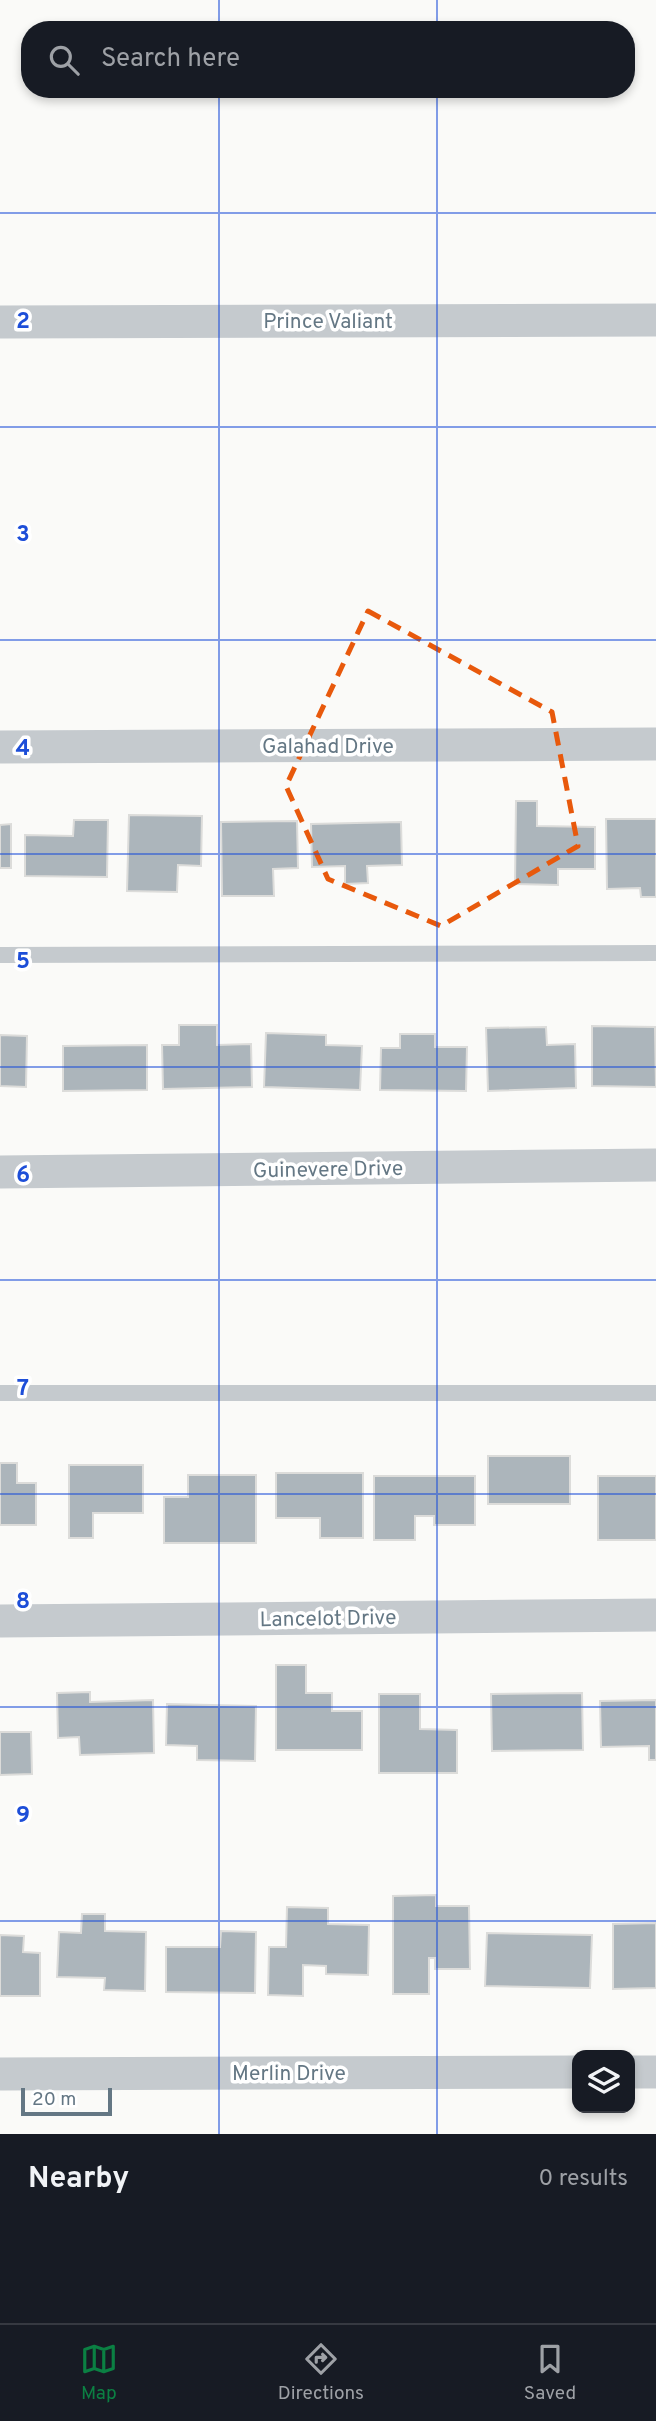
<!DOCTYPE html>
<style>
:root{--surface:#171b24;--page:#242831;--text:#f1f3f6;--muted:#9ea1a6;--line:#363941;--accent:#0b8043}
body{margin:0;font-family:Overpass,sans-serif;background:var(--page);color:var(--text)}
.controls{position:absolute;right:21px;bottom:21px;display:grid;overflow:hidden;border-radius:14px;box-shadow:0 4px 10px #0003}
.controls button{width:63px;height:63px;display:grid;place-items:center;padding:0;border:0;border-bottom:2px solid var(--line);background:var(--surface);color:var(--text);font:35px sans-serif}
.scale{position:absolute;left:21px;bottom:18px;width:91px;box-sizing:border-box;padding-left:7px;border:4px solid #647784;border-top:0;font-size:19px;line-height:24px;white-space:nowrap;color:#647784;-webkit-text-stroke:5px #fff;paint-order:stroke}
.list{margin:0;padding:0;list-style:none}
h2{display:flex;justify-content:space-between;align-items:center;height:91px;margin:0;padding:0 28px;font-size:30px}
h2 small{font-size:23px;font-weight:400;color:var(--muted)}
.icon{flex:none;width:38px;height:38px;fill:none;stroke:currentColor;stroke-width:2;stroke-linecap:round;stroke-linejoin:round}
.map{position:relative;flex:none;width:656px;height:2134px;overflow:hidden}
.search{position:absolute;background:var(--surface);box-shadow:0 4px 10px #0003;left:21px;right:21px;top:21px;height:77px;display:flex;align-items:center;gap:18px;box-sizing:border-box;padding:0 24px;border-radius:28px;color:var(--muted);font-size:26px}
.sheet{height:189px;background:var(--surface)}
nav{display:flex;justify-content:space-around;align-items:center;box-sizing:border-box;height:98px;border-top:2px solid var(--line);background:var(--surface);font-size:19px;color:var(--muted)}
nav a{display:grid;justify-items:center;gap:4px}
nav .on{color:var(--accent)}
.map>svg:first-child{display:block}
.building{fill:#acb5bb;stroke:#dcdcda;stroke-width:2}
.lines{fill:none;stroke-linecap:round;stroke-linejoin:round}
.service{stroke:#c5cace;stroke-width:16}
.minor{stroke:#c5cace;stroke-width:33}
.marked{fill:none;stroke:#e8590c;stroke-width:5;stroke-dasharray:14 9;stroke-linejoin:round}
.grid{fill:none;stroke:#1d4ed8;stroke-width:2;stroke-opacity:0.55}
.labels{text-anchor:middle;stroke-width:7;stroke-linejoin:round;paint-order:stroke}
.street-label{font-size:21px;fill:#647784;stroke:#fff}
.grid-label{font-size:23px;text-anchor:middle;font-weight:bold;fill:#1d4ed8;stroke:#fff;stroke-width:7;stroke-linejoin:round;paint-order:stroke}
</style>
<div class="map">
<svg width="656" height="2134" viewBox="0 0 656 2134">
<rect width="100%" height="100%" fill="#fafaf8"/>
<g class="building">
<polygon points="516,801 537,801 537,826 595,827 595,869 558,869 558,885 515,884"/>
<polygon points="129,815 202,816 201,866 178,865 177,892 127,891"/>
<polygon points="606,819 656,819 656,897 641,897 640,888 607,889"/>
<polygon points="74,820 108,820 107,877 25,876 25,835 73,836"/>
<polygon points="297,821 298,868 273,869 274,896 222,896 221,822"/>
<polygon points="401,822 402,865 367,866 368,883 345,884 345,866 312,867 311,824"/>
<polygon points="11,824 11,868 0,868 0,825"/>
<polygon points="179,1025 217,1025 217,1045 251,1044 252,1087 163,1089 162,1045 179,1045"/>
<polygon points="592,1026 655,1027 656,1087 592,1086"/>
<polygon points="546,1027 547,1045 575,1044 576,1088 488,1091 486,1028"/>
<polygon points="266,1033 326,1035 326,1045 362,1046 360,1090 264,1087"/>
<polygon points="400,1034 435,1034 435,1047 467,1047 466,1091 380,1090 381,1048 400,1048"/>
<polygon points="0,1035 27,1036 26,1087 0,1086"/>
<polygon points="147,1045 147,1090 63,1091 63,1046"/>
<rect x="488" y="1456" width="82" height="48"/>
<polygon points="0,1463 17,1463 17,1483 36,1483 36,1525 0,1525"/>
<polygon points="69,1465 143,1465 143,1513 93,1513 93,1538 69,1538"/>
<polygon points="276,1473 363,1473 363,1538 320,1538 320,1518 276,1518"/>
<polygon points="188,1475 256,1475 256,1543 164,1543 164,1497 188,1497"/>
<polygon points="374,1476 475,1476 475,1525 434,1525 434,1516 415,1516 415,1540 374,1540"/>
<rect x="598" y="1476" width="58" height="64"/>
<polygon points="276,1665 306,1665 306,1693 332,1693 332,1711 362,1711 362,1750 276,1750"/>
<polygon points="90,1692 90,1702 153,1700 154,1753 80,1755 79,1737 58,1738 57,1693"/>
<polygon points="582,1693 583,1750 492,1751 491,1694"/>
<polygon points="379,1694 420,1694 420,1729 457,1730 457,1773 379,1773"/>
<polygon points="656,1700 656,1760 649,1760 649,1746 601,1747 600,1701"/>
<polygon points="167,1704 256,1706 255,1761 197,1760 197,1746 166,1745"/>
<polygon points="0,1732 31,1732 32,1774 0,1775"/>
<polygon points="436,1895 436,1906 469,1906 470,1969 435,1969 435,1958 429,1958 429,1994 393,1994 393,1896"/>
<polygon points="287,1907 328,1908 328,1924 369,1925 368,1975 326,1974 326,1966 303,1965 303,1996 268,1995 269,1947 286,1947"/>
<polygon points="82,1914 105,1914 105,1931 146,1932 145,1991 104,1990 105,1978 57,1977 59,1932 81,1933"/>
<polygon points="656,1923 656,1988 613,1989 613,1924"/>
<polygon points="221,1931 256,1932 255,1993 166,1992 166,1947 220,1947"/>
<polygon points="487,1933 592,1935 590,1988 485,1986"/>
<polygon points="0,1935 24,1936 23,1952 40,1953 40,1996 0,1996"/>
</g>
<g class="lines">
<g class="service">
<polyline points="0,955 656,953"/>
<polyline points="0,1393 656,1393"/>
</g>
<g class="minor">
<polyline points="0,322 656,320"/>
<polyline points="0,747 656,744"/>
<polyline points="0,1172 656,1165"/>
<polyline points="0,1621 656,1615"/>
<polyline points="630,2072 656,2072"/>
<polyline points="0,2074 577,2072"/>
</g>
</g>
<path class="marked" d="M368,611L552,712L578,846L441,926L328,879L286,786Z"/>
<path class="grid" d="M219,0V30M437,0V30M219,89V2134M437,89V2134M0,213H656M0,427H656M0,640H656M0,854H656M0,1067H656M0,1280H656M0,1494H656M0,1707H656M0,1921H656"/>
<g class="labels">
<g class="street-label">
<text x="328" y="328">Prince Valiant</text>
<text x="328" y="753">Galahad Drive</text>
<text transform="translate(328 1169) rotate(-1)" y="7">Guinevere Drive</text>
<text transform="translate(328 1618) rotate(-1)" y="7">Lancelot Drive</text>
<text x="289" y="2080">Merlin Drive</text>
</g>
</g>
<g class="grid-label">
<text x="23" y="328">2</text>
<text x="23" y="541">3</text>
<text x="23" y="755">4</text>
<text x="23" y="968">5</text>
<text x="23" y="1182">6</text>
<text x="23" y="1395">7</text>
<text x="23" y="1608">8</text>
<text x="23" y="1822">9</text>
</g>
</svg>
<div class="controls">
<button><svg class="icon" aria-label="layers" viewBox="0 0 24 24"><path d="M12 4l9 5-9 5-9-5zM3 14l9 5 9-5"/></svg></button>
</div>
<div class="scale">20 m</div>
<div class="search"><svg class="icon" aria-label="search" viewBox="0 0 24 24"><circle cx="10" cy="10" r="6"/><path d="M15 15l6 6"/></svg>Search here</div>
</div>
<section class="sheet">
<h2>Nearby<small>0 results</small></h2>
<ul class="list">
</ul>
</section>
<nav>
<a class="on"><svg class="icon" aria-label="map" viewBox="0 0 24 24"><path d="M3 6l6-2 6 2 6-2v14l-6 2-6-2-6 2zM9 4v14M15 6v14"/></svg>Map</a>
<a><svg class="icon" aria-label="directions" viewBox="0 0 24 24"><path d="M12 3l9 9-9 9-9-9zM9 14v-3h6M13 9l2 2-2 2"/></svg>Directions</a>
<a><svg class="icon" aria-label="saved" viewBox="0 0 24 24"><path d="M7 4h10v16l-5-4-5 4z"/></svg>Saved</a>
</nav>
